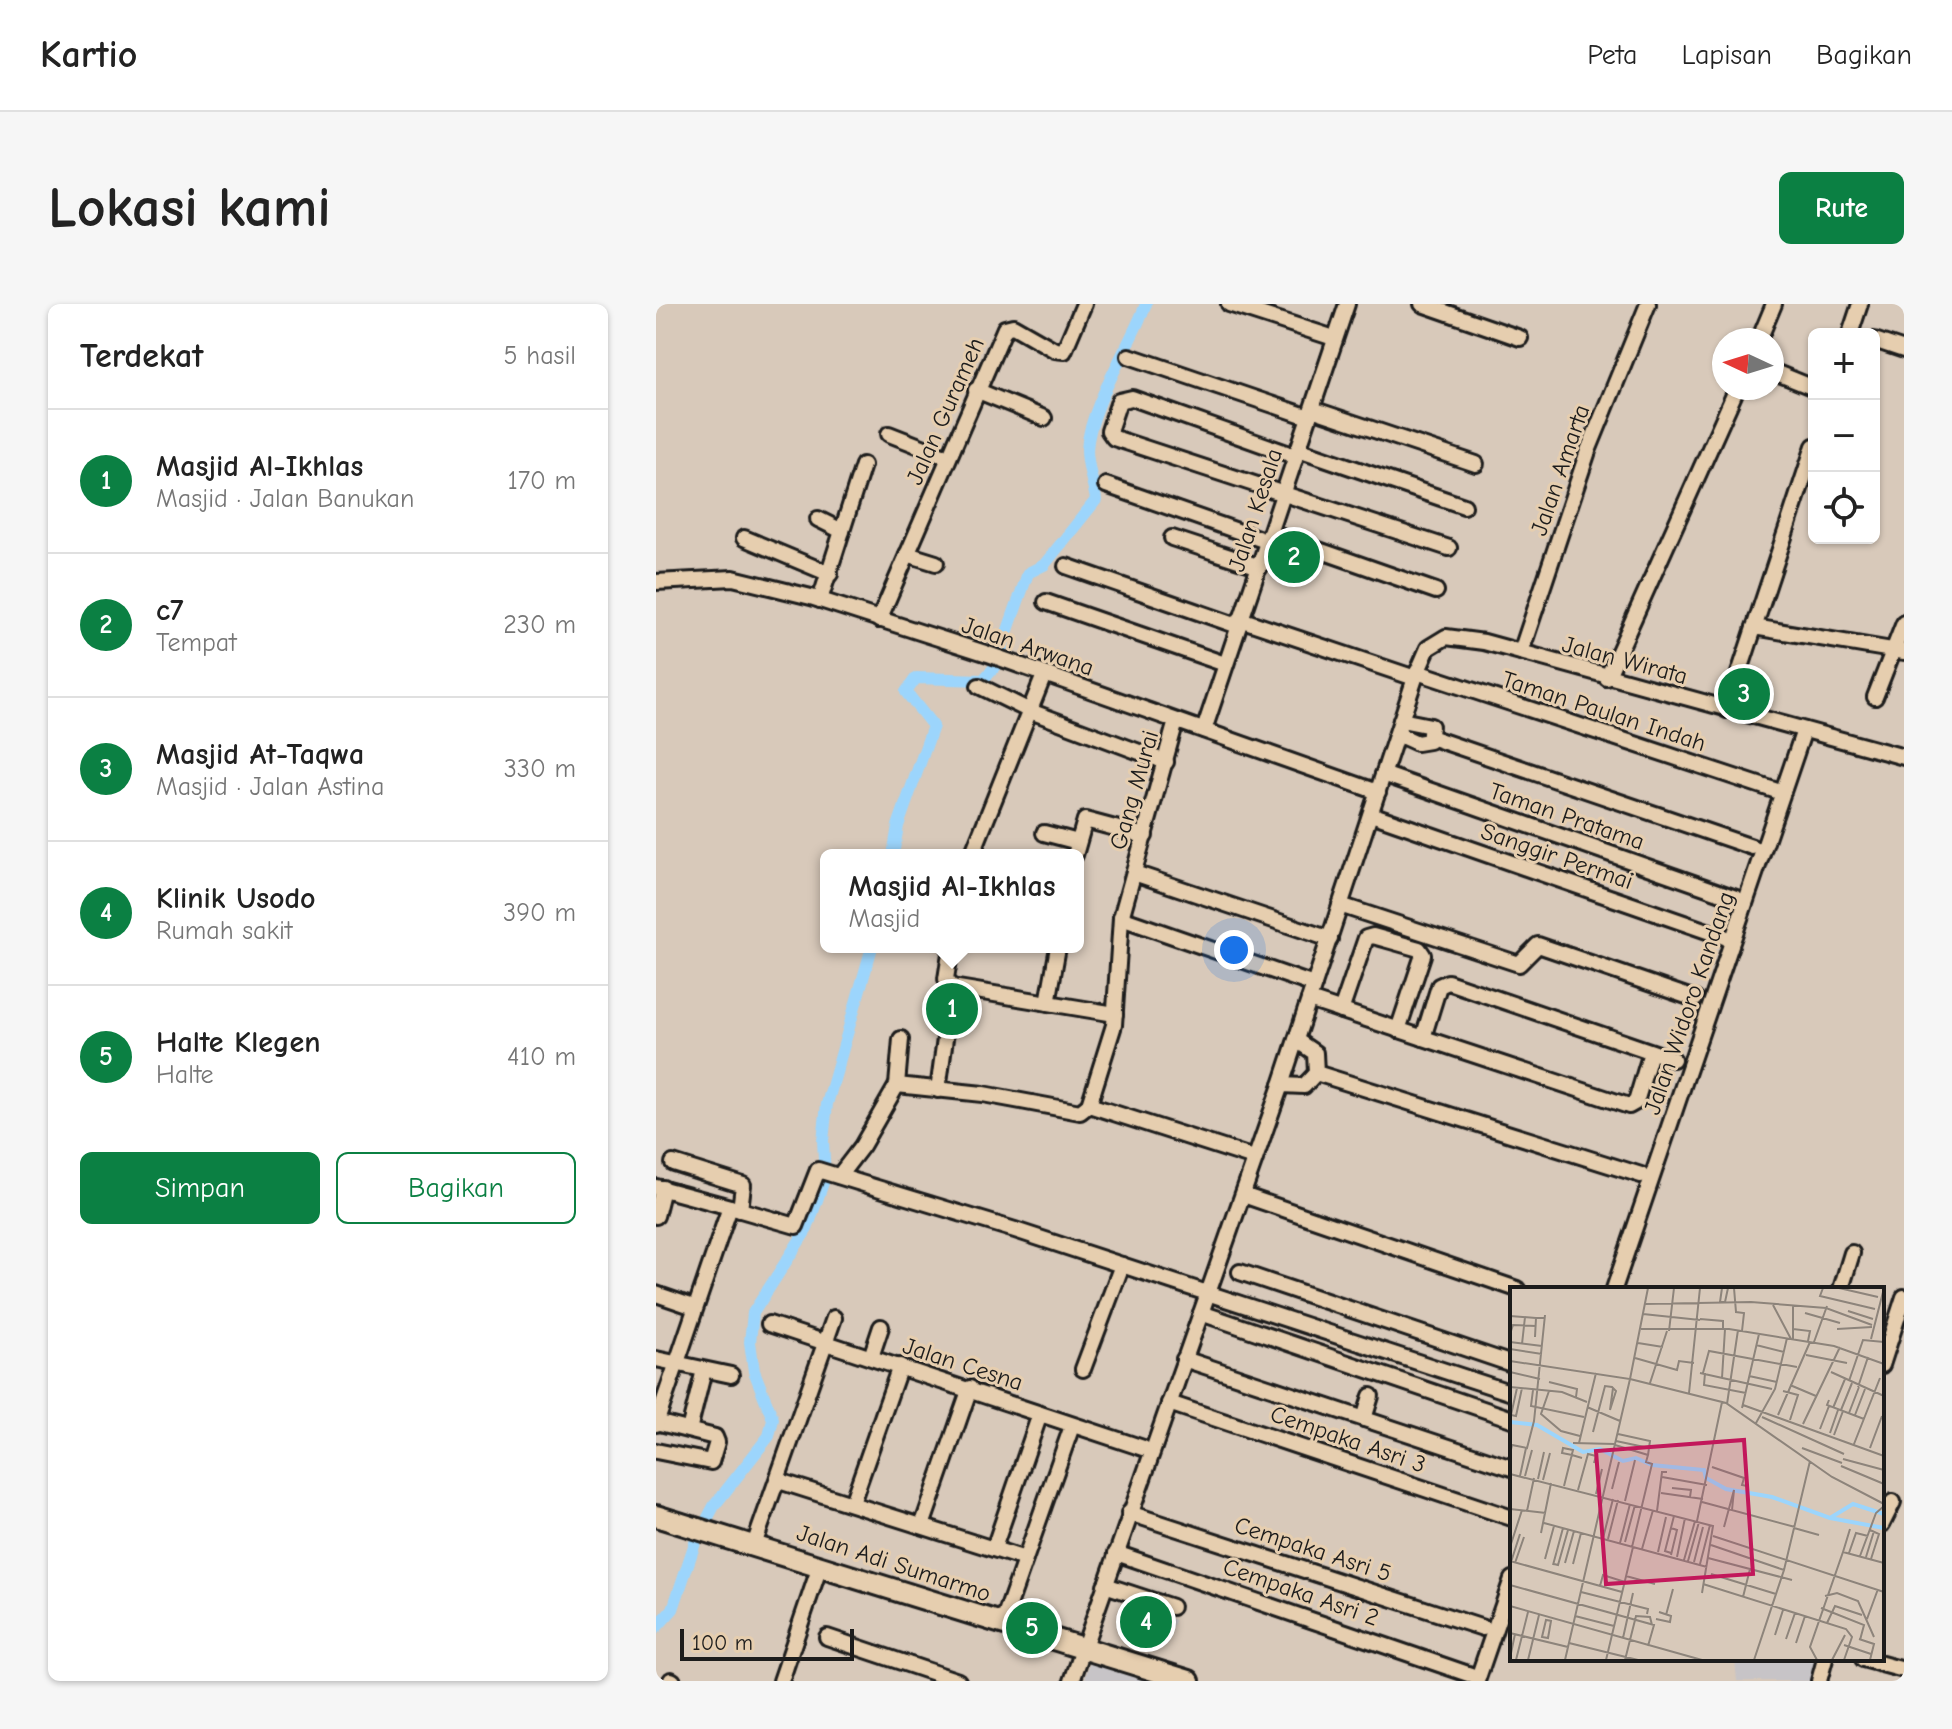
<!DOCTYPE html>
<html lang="id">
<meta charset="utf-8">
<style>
:root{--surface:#fff;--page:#f6f6f6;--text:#222;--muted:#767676;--line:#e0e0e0;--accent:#0b8043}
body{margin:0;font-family:"Comic Neue",sans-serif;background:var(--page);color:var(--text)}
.controls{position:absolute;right:24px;top:24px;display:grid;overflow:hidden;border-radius:12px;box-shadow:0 2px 6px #0004}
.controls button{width:72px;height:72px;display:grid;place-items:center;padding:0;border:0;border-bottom:2px solid var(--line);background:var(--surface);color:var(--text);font:40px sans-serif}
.compass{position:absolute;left:1056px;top:24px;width:72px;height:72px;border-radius:50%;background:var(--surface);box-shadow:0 2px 6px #0004;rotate:274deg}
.scale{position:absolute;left:24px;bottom:20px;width:174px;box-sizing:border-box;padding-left:8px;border:4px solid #1c1c1c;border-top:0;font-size:22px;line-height:28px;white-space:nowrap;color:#1c1c1c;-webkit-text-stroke:6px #e6ceaf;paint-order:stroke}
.you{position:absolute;left:578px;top:646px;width:28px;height:28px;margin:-20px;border:6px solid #fff;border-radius:50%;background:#1a73e8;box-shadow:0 0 0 12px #1a73e833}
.badge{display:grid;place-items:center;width:52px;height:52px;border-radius:50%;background:var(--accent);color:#fff;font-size:26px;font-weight:700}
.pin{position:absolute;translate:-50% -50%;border:4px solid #fff;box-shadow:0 2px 8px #0006}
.popup{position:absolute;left:164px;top:545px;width:264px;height:104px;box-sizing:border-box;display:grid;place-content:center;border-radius:12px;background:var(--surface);filter:drop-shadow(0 2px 6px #0005);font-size:26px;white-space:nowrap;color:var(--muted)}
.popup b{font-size:30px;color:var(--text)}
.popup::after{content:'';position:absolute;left:50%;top:100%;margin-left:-16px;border:16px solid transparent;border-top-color:var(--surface)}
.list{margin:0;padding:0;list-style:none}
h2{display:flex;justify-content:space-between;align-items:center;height:104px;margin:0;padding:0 32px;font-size:34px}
h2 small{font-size:26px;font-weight:400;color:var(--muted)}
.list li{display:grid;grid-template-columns:52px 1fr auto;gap:24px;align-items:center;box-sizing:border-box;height:144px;padding:0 32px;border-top:2px solid var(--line)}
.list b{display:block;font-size:30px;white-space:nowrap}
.list p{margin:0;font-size:26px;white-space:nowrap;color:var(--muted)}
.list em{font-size:26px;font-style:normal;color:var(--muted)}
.actions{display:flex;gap:16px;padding:24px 32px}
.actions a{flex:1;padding:18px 0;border:2px solid var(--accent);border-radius:12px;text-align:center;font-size:28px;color:var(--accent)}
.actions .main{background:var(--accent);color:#fff}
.icon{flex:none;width:44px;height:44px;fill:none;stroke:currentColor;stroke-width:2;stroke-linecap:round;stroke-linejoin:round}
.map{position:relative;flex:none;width:1248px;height:1377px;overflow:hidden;border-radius:12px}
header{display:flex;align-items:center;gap:48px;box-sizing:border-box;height:112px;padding:0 40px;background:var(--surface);border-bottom:2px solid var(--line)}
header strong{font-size:38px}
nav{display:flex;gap:44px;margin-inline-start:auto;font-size:28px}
.intro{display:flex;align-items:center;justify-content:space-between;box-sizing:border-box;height:192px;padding:0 48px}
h1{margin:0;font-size:56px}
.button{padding:20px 36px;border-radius:12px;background:var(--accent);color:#fff;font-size:28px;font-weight:700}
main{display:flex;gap:48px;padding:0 48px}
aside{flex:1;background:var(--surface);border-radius:12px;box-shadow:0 2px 6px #0004}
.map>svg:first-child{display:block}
.built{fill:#c7c4c7}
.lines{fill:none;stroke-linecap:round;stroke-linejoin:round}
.canal{stroke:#9cd5fc;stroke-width:12}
.minor-casing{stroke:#1c1c1c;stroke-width:20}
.secondary-casing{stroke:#1c1c1c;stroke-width:26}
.minor{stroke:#e6ceaf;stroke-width:14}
.secondary{stroke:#e6ceaf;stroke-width:20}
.labels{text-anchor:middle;stroke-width:6;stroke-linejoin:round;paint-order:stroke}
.street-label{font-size:24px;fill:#1c1c1c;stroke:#e6ceaf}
.inset-river{fill:none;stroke:#9cd5fc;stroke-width:4}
.inset-road{fill:none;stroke:#8d847b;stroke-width:2}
.view{fill:#c2185b;fill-opacity:0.15;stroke:#c2185b;stroke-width:4}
.inset-edge{fill:none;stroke:#1c1c1c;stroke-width:4}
</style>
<header>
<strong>Kartio</strong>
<nav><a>Peta</a><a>Lapisan</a><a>Bagikan</a></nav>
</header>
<div class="intro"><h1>Lokasi kami</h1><a class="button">Rute</a></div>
<main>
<aside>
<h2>Terdekat<small>5 hasil</small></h2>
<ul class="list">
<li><span class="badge">1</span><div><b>Masjid Al-Ikhlas</b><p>Masjid · Jalan Banukan</p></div><em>170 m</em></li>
<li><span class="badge">2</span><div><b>c7</b><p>Tempat</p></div><em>230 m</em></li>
<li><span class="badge">3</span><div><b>Masjid At-Taqwa</b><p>Masjid · Jalan Astina</p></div><em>330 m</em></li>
<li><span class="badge">4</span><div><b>Klinik Usodo</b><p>Rumah sakit</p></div><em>390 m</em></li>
<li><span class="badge">5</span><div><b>Halte Klegen</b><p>Halte</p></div><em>410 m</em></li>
</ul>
<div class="actions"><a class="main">Simpan</a><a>Bagikan</a></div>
</aside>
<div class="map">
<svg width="1248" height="1377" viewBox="0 0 1248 1377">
<rect width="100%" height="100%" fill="#d8c9ba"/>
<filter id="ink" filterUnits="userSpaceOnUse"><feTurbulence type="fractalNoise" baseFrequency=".0125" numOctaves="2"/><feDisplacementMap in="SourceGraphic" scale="16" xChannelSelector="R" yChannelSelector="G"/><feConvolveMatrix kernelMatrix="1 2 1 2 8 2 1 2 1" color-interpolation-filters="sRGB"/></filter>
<g filter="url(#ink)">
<g class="built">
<polygon points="468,1300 519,1316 513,1335 462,1319"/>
<polygon points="436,1353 512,1377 428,1377"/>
<polygon points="1079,1355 1163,1355 1157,1377 1081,1377"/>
</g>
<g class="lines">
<g class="canal">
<path d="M237,551L242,522L277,422L250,388L260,374L327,376L339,363L372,269L388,261L440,196C438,181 431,162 431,146C433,103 474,43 490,0"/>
<polyline points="0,1324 17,1305 40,1236 58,1202 113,1132 117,1115 98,1067 94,1038 97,1009 151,925 169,873 167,837 171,800 216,643"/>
</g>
<g class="minor-casing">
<g id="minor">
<polyline points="573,0 678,34"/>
<polyline points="766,0 864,34"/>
<polyline points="1194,30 1204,0"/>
<polyline points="1103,36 1118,0"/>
<polyline points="1218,36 1248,46"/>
<polyline points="473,52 653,113"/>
<polyline points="1116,67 1158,84"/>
<polyline points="320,86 388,114"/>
<polyline points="656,105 820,160"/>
<polyline points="233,130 292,153"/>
<polyline points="642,145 808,202"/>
<polyline points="639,152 476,94 463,97 453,127 458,134 793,244"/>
<polyline points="450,181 610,237"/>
<polyline points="162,215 186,227"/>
<polyline points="614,229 780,287"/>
<polyline points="88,234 174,270"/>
<polyline points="516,234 604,263"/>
<polyline points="251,250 280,259"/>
<polyline points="410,262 582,322"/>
<polyline points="0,278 77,274 155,293 332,350 722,488"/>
<polyline points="164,296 207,161"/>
<polyline points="390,298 569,360"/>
<polyline points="584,315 759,374"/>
<polyline points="223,316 349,24 357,22 399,46 408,47 428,0"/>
<polyline points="1098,323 1248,348"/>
<polyline points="865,348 932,147 992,0"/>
<polyline points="761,368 1121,487"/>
<polyline points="951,374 1081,84"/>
<polyline points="323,382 374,407 510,458"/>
<polyline points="1219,393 1248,319"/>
<polyline points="1071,406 1158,142"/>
<polyline points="548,426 691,0"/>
<polyline points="741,430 761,439 773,437 775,422 745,416"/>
<polyline points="774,433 1096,543"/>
<polyline points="727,470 1080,594"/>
<polyline points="715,510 1074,635"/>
<polyline points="388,529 422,538"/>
<polyline points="316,551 388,371"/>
<polyline points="419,551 429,516 489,532"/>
<polyline points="484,571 674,635"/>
<polyline points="684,601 863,660 882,641 1039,695"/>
<polyline points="465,614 658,681"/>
<polyline points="295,643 290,675 296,683"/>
<polyline points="296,683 459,710"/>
<polyline points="653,696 973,802 980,798 995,748"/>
<polyline points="392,699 402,643"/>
<polyline points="685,707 710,634 717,632 763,645 767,651 742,726"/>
<polyline points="767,734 783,682 792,678 1017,755"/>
<polyline points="245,735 241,781 327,790 424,808 433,801"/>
<polyline points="660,769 985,871"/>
<polyline points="625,781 648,782 660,769 659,749 640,736"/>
<polyline points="282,786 296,683"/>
<polyline points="433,801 458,721 465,614 520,417"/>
<polyline points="433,801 598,854"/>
<polyline points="17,859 87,881 84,906"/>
<polyline points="183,872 206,842 241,781"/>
<polyline points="0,883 74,903"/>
<polyline points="587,891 861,985"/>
<polyline points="0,912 7,884"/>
<polyline points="584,968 856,1060"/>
<polyline points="958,985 1148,426"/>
<polyline points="1185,985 1196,949"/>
<polyline points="0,990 38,1003"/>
<polyline points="545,1009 856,1115"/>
<polyline points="113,1020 487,1144"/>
<polyline points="215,1053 225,1023"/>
<polyline points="0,1055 75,1071"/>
<polyline points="528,1055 856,1164"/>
<polyline points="1226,1061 1248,993"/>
<polyline points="427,1065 466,961"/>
<polyline points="513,1099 856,1214"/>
<polyline points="708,1115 715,1092"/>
<polyline points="0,1118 59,1133 61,1138 55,1158 0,1147"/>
<polyline points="0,1120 74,903 140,922 162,866 359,926 856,1089"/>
<polyline points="33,1126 48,1066"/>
<polyline points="123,1177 369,1255"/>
<polyline points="196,1199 244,1062"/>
<polyline points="473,1209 827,1324"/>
<polyline points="1226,1220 1237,1198"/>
<polyline points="266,1222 314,1084"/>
<polyline points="98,1241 178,1014"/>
<polyline points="338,1244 384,1110"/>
<polyline points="460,1249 815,1371"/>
<polyline points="449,1281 516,1303"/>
<polyline points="346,1321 416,1122"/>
<polyline points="171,1333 302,1377"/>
<polyline points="1207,1355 1248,1366"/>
<polyline points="15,1376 17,1377"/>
<polyline points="125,1377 164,1262"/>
<polyline points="416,1377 625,781 759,374 772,344 790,333 828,338 1248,453"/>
<polyline points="821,1377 856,1275"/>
<polyline points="1163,1377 1169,1355"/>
</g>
</g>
<g class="secondary-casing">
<polyline id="secondary" points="0,1212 533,1377"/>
</g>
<use href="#minor" class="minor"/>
<use href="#secondary" class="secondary"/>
</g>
</g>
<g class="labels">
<g class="street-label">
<text transform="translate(289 107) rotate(-66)" y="8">Jalan Gurameh</text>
<text transform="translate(904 166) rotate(-71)" y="8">Jalan Amarta</text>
<text transform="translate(599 206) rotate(-72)" y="8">Jalan Kesala</text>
<text transform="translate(372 342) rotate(19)" y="8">Jalan Arwana</text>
<text transform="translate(969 356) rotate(15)" y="8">Jalan Wirata</text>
<text transform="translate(948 407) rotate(18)" y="8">Taman Paulan Indah</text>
<text transform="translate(478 486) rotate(-74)" y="8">Gang Murai</text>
<text transform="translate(911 512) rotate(19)" y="8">Taman Pratama</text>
<text transform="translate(901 552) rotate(19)" y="8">Sanggir Permai</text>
<text transform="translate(1033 699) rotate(-71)" y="8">Jalan Widoro Kandang</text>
<text transform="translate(307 1060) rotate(18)" y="8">Jalan Cesna</text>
<text transform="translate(692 1135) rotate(19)" y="8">Cempaka Asri 3</text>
<text transform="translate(657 1245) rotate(18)" y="8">Cempaka Asri 5</text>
<text transform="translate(238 1259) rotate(18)" y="8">Jalan Adi Sumarmo</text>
<text transform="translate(645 1288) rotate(19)" y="8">Cempaka Asri 2</text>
</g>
</g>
<g transform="translate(854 983)">
<rect width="374" height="374" fill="#d8c9ba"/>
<path class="inset-river" d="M0,135L27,138L73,165L90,162L113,174L126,171L142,178L194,183L196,191L216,202L262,210L320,231L343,217L374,227M320,231L374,241"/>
<path class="inset-road" d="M212,1L210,15H215L218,1M224,1L226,25L234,26L232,44M313,1L310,9L365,22M329,1L368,10M135,17L241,15L316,21L362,38M263,18L281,52M338,24L363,32M295,26L330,36M133,27L190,33M0,29L26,31M190,32L213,34V42M131,42H219L324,59L374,77M283,42L300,44L298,54M327,42L362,40M159,44L164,1M0,47L3,38L26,39M25,50L26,31H35M283,52V19M361,52L373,5M0,55L32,59M304,55L317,19M128,56L153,60M12,57L15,30M246,58L274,65M0,62L32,67M296,68L337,76M125,71L167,83L169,74L184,76M0,74L120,92L55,373M0,85L30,92M321,85L374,109M190,86L262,102M193,86L199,64L287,80M195,86L194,98L236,106M239,89L267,95M212,91L215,42M120,92L216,116L322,190L374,217M120,92L138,1M339,94L353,53L374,55M39,95L67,102L66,110M140,96L157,44M280,98L306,109M0,100L52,105L77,115M348,100L358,70M7,101L1,128L6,129L12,101M23,103L21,119L74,130M39,104L31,127L51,144L70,149M273,104L288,108L280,133M179,106L190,1M319,113L317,118L354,132M217,117L228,43M233,118L374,169M77,120L110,134M232,121L249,47M323,121L335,92M331,123L342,96M339,126L349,100M268,128L300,55M345,128L355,102M252,130L334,167M246,136L265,102L277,51M293,137L330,60M310,142L319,119M83,145L95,99L102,100L106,104L100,123L103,101M320,146L328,123M108,147L140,154L138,168M324,148L333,124M106,154L139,161M63,156L105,157M69,156L86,86M344,157L370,91M105,158L138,168L136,175L142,177L122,260M292,161L332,176M360,161L372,129M0,167L2,158L17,161L24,134L35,28M333,172L374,183M331,179L374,197M202,180L234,191L232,198L237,199M0,187L203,239L192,306M10,189L16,161M15,189L22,163M152,190L197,198M28,192L34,165M33,193L40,166M54,199L61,171L62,168V167L63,163L53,161L52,166L62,168L72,171M162,201L181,203L180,210M102,202L109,175M68,203L78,167L86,169L84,176M151,206L193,212M86,207L92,182M115,214L125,173M192,215L285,240M0,222L36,226M17,224L24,191M147,224L152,185H157M187,234L212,115M34,236L197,280M214,240L224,203L222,223M284,241L309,248M360,243L369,247L361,272M31,246L41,196M203,249L374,305M93,251L103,212M98,252L108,213M115,255L125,218M110,256L120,217M201,258L274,283M0,260L12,223M132,262L143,223M148,265L156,230M333,265L340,242M161,266L155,264L164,229M339,266L346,246L358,249M161,268L167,243L161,241M350,269L366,226L374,219M167,270L175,231M356,270L364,244M198,271L282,293M35,272L44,239M174,273L185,234M0,274L112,305M178,274L189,235M1,275L10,247M184,275L193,240M5,276L14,250M55,276L64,244M44,277L48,278L58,243M63,277L71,246M190,277L200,238M43,278L53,241M201,287L266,307M116,289L145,297M193,297L336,342L342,350L334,373M0,298L144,338L138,359M90,299L93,288L115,295M71,305L138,322L137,327M315,309L327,306L348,314L364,350M233,310L240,282M0,319L192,373M311,321L354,338L350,353M156,328L163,302M65,329L104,339M146,332L160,335L161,329L149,325M357,332L368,302M41,334L38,351L32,350L36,333L42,334M317,336L325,319L352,328M0,346L58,360M265,348L273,323M113,351L123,306M276,352L285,326M349,352L364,357L360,373M59,356L128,373M286,356L295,329M334,358L361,367M0,371L5,347M6,373L18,325M18,373L29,328M96,373L123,260M115,373L126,329L140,330L142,338M244,373L274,283L300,174M307,373L300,360L333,265L374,276M322,373L335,348"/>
<path class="view" d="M234,153L243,287L96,297L86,164Z"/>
<rect width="374" height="374" class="inset-edge"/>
</g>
</svg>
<div class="controls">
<button>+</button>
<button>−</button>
<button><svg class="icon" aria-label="locate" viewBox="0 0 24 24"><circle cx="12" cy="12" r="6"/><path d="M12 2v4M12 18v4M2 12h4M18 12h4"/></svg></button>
</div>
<svg class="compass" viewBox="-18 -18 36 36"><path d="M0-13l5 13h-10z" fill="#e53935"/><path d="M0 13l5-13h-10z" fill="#767676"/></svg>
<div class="scale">100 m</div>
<div class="you"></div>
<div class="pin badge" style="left:296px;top:705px">1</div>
<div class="popup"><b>Masjid Al-Ikhlas</b>Masjid</div>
<div class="pin badge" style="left:638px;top:253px">2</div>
<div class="pin badge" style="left:1088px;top:390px">3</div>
<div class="pin badge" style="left:490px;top:1318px">4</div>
<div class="pin badge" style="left:376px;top:1324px">5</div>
</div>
</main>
